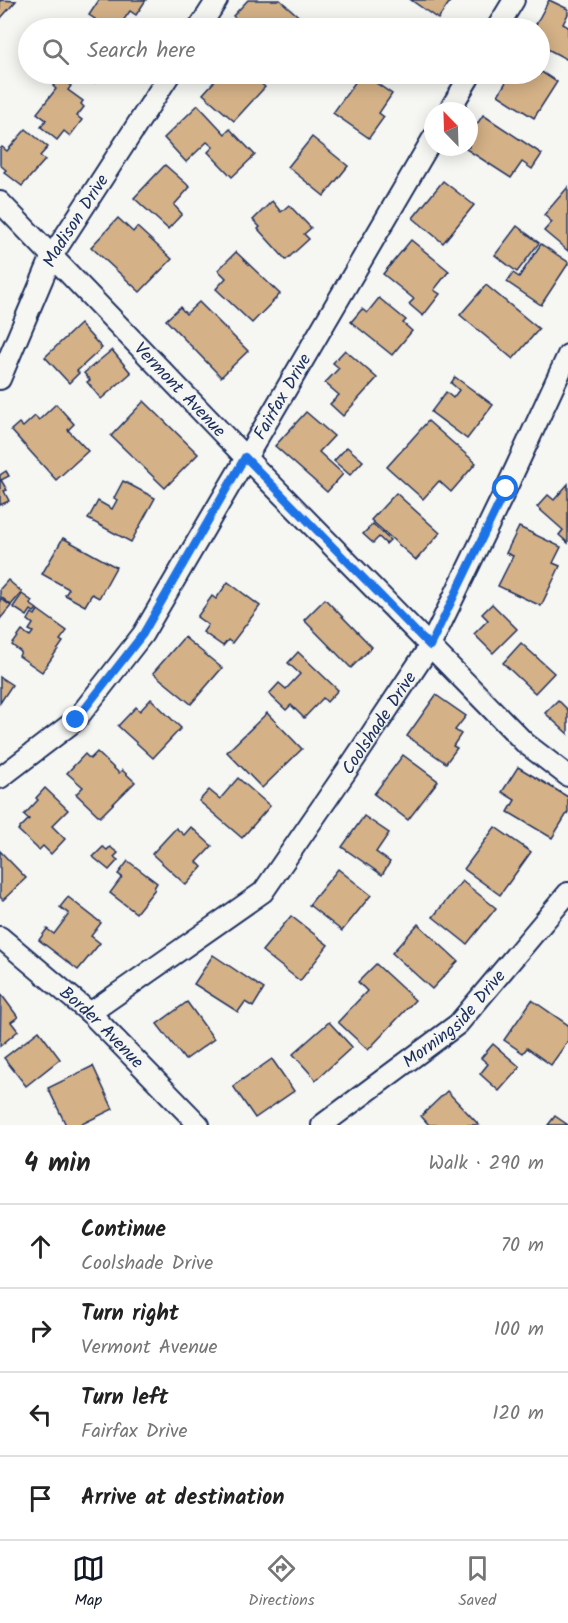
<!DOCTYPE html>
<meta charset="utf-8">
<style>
:root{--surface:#fff;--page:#f6f6f6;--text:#222;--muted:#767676;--line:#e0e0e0;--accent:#111827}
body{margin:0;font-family:Kalam,sans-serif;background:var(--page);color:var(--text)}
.compass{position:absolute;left:424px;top:102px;width:54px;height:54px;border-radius:50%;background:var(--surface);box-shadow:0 3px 15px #0003;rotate:337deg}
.stop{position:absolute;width:18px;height:18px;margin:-14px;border:4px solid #1a73e8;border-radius:50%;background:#fff}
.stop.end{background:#1a73e8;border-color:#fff;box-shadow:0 2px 6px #0008}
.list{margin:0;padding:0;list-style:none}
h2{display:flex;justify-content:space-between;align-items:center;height:78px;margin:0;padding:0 24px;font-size:26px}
h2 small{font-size:20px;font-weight:400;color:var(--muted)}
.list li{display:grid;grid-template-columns:39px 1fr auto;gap:18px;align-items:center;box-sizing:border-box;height:84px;padding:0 24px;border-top:2px solid var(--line)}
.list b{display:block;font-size:22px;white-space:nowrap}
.list p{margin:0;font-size:20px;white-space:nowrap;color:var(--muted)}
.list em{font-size:20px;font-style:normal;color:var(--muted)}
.icon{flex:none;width:33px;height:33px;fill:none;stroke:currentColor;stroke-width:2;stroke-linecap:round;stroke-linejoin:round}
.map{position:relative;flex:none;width:568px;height:1125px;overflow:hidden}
.search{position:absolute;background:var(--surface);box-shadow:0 3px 15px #0003;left:18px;right:18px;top:18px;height:66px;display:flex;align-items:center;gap:15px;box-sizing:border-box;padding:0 21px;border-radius:33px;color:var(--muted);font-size:22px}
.sheet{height:414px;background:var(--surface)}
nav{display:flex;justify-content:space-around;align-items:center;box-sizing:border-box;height:84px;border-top:2px solid var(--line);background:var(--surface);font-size:16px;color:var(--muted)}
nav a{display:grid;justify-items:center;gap:3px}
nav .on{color:var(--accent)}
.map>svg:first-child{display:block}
.building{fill:#d4b187;stroke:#1b2f5e;stroke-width:1.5}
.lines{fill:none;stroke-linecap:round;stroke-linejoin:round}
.street-casing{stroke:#1b2f5e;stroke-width:24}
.street{stroke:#f6f6f2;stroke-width:20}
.route{stroke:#1a73e8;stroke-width:8}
.labels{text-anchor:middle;stroke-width:4.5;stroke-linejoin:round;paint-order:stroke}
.street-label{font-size:18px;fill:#1b2f5e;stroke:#f6f6f2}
</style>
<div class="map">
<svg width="568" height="1125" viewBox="0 0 568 1125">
<rect width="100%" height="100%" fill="#f6f6f2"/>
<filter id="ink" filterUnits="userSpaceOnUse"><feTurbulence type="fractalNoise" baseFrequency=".0167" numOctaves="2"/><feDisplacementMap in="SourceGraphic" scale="12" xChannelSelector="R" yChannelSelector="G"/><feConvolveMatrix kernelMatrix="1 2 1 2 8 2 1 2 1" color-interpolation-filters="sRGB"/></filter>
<g filter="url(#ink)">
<g class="building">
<polygon points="0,0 16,1 0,19"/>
<polygon points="99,0 146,0 136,15 130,11 118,28 102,28 93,23 95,19 89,15"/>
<polygon points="248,0 280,0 312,28 246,28 233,16"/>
<polygon points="411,0 451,0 438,19"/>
<polygon points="549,0 568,9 568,14 563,24 568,27 568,60 540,45 540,28 534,28"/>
<polygon points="84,20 96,28 78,28"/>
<polygon points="540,71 557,82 534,118 498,95 511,74 540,74"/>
<polygon points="81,74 105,74 103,77 100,75 94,83"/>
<polygon points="221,74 250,74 265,87 234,121 203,94"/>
<polygon points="361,74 363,74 392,94 379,113 384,117 369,138 333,113"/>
<polygon points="385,74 405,74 398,83"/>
<polygon points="60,78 71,86 68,90 83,101 81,104 84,107 77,116 82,120 70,136 64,131 57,140 41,127 46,120 37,113 56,89 53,86"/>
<polygon points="198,105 225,134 230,129 255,155 232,177 208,152 213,147 207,142 186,162 164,138"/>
<polygon points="483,115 542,154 532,169 522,162 511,178 463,147 469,147 469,136"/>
<polygon points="26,129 48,147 40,156 45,160 22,186 4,172 6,170 0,165 0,149 2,147 7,151"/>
<polygon points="312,137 348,166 324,196 288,167"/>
<polygon points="165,165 190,187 174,205 182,214 168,229 134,198"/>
<polygon points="443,181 474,205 443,243 413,218"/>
<polygon points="568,187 568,251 544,231 552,222 544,215"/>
<polygon points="272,201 281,212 289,205 311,228 304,234 309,239 286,260 258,229 260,227 253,220"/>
<polygon points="118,218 133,232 137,227 172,259 140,292 91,247"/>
<polygon points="517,226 539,243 517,272 495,255"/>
<polygon points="411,240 449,271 434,290 440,294 423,316 409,304 414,299 383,274"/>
<polygon points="541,244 568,262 568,264 541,305 507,282 513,273 519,277"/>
<polygon points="236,252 280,294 252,323 216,289 226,278 218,270"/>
<polygon points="486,285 539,329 513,359 460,315"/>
<polygon points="379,298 406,320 403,323 412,331 392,355 351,322 362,309 367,313"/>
<polygon points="199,302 248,351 221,377 166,320 180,307 186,314"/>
<polygon points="80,324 102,348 77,371 79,373 69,383 45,357"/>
<polygon points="112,350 131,373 101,399 87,382 90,380 84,373"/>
<polygon points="345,350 377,378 343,416 330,404 339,395 325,383 339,368 333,363"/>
<polygon points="455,377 493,405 467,439 431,412 446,392 453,398 459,390 451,383"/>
<polygon points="144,401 198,454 165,488 111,436"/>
<polygon points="56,404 74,424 68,430 88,451 56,480 11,430 19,423 23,427 35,416 39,420"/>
<polygon points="306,412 334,436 319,452 343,474 327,492 275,446"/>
<polygon points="428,421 476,463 451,492 439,481 423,499 387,467"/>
<polygon points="347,447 363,461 350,475 334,461"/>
<polygon points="6,471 9,476 1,480 7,490 4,491 9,501 0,505 0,475"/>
<polygon points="123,481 155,498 131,542 88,519 98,501 112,509 117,500 114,498"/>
<polygon points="568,484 568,543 559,535 563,530 537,507 548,495 554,500"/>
<polygon points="396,493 440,533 416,560 371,520"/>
<polygon points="373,524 390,540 386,544 379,537 373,543 363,534"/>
<polygon points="519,527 561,547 553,563 560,566 541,606 498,586 513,556 506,553"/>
<polygon points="63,538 116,567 99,598 92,594 85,606 65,595 69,589 42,574"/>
<polygon points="8,580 22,592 11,605 0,596 0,589"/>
<polygon points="228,582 260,606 232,643 228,640 223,646 203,632 208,625 197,617 212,596 216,599"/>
<polygon points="22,594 32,601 30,604 37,609 34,612 31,610 27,616 13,607"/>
<polygon points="0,598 11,606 0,619"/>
<polygon points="325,599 372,647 351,668 304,620"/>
<polygon points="492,604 517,629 493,653 474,634 488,620 482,614"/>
<polygon points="38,610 67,631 60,640 63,642 42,672 19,656 21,652 12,645 22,631 30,636 33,632 29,630 33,624 28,620 32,613 35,615"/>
<polygon points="184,637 222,668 191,704 153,673"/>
<polygon points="521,643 554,673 535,693 503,663"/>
<polygon points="298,652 338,690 327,702 323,698 304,718 291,705 286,710 269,694 279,683 286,689 300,674 288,663"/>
<polygon points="0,677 12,685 0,703"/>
<polygon points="436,695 466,716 455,730 461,734 453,746 457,748 446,763 407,736"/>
<polygon points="151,699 181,728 153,758 118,726 136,707 140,711"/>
<polygon points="558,700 568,710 568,734 545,713"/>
<polygon points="267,713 302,749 262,788 227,752"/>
<polygon points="97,752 119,773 122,770 135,782 100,817 76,794 83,787 67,773 85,754 90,759"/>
<polygon points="403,755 438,781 408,820 374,794"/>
<polygon points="518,767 568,797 568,812 552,838 508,812 515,800 502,792"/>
<polygon points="238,778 270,806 242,838 199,801 209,790 220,799"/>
<polygon points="45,788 68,810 52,826 65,839 51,854 43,846 39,850 18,830 29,819 24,815 38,800 36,798"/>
<polygon points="364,816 389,833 376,852 390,862 382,875 342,847"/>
<polygon points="191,827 212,846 197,862 202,867 186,885 152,854 176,828 184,835"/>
<polygon points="495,827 531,852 500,895 464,869"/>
<polygon points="103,847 107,850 110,847 118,853 114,857 118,860 109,870 93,857"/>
<polygon points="0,851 26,878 3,900 0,897"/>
<polygon points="128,861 157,883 154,888 155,889 136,913 110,893 122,877 118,874"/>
<polygon points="338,869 371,895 342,931 309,905"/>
<polygon points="462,881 496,908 467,944 433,917"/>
<polygon points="68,897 101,923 91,936 100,943 78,970 39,940 47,929 54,934 69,914 60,907"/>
<polygon points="291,916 328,945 300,981 262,951"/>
<polygon points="418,924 458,961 432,989 392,953"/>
<polygon points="213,955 264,989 253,1007 245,1002 238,1012 194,984"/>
<polygon points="376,964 415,1000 368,1050 338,1022 367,991 358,982"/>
<polygon points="1,994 18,1017 11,1022 18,1031 0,1046"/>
<polygon points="532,1000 568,1025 568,1041 551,1065 527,1048 523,1053 504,1040"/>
<polygon points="187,1002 214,1039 185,1060 157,1024"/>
<polygon points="329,1022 352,1047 316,1080 293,1054"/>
<polygon points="39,1031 60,1059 26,1086 4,1058"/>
<polygon points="493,1044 520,1067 499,1091 480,1074 488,1064 481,1058"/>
<polygon points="272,1059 294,1091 255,1118 233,1086"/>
<polygon points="93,1066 113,1109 80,1125 66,1125 48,1088"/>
<polygon points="447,1091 479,1125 429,1125 421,1116"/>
<polygon points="555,1116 568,1125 548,1125"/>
</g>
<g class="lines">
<g class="street-casing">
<g id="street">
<polyline points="199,28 217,0"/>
<polyline points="497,28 514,0"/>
<polyline points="449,111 471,74"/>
<path id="s1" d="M0,202L245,457L525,743L568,776"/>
<path id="s2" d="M0,379L52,256L170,74"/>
<path id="s3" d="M0,778L76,720L143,634L433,138"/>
<path id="s4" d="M0,937L90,1013L199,1125"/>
<path id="s5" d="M90,1013L263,892L352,763L430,646L506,489L568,355"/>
<path id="s6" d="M322,1125L458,1024L568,893"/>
</g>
</g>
<use href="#street" class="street"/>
</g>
</g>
<g class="lines" filter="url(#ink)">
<polyline class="route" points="76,720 143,634 245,457 430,646 506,489"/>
</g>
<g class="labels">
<g class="street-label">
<text dy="6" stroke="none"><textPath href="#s2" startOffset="176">Madison Drive</textPath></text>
<text dy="6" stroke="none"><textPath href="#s1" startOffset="260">Vermont Avenue</textPath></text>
<text dy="6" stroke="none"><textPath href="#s3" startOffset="480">Fairfax Drive</textPath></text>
<text dy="6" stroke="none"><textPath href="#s5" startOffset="416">Coolshade Drive</textPath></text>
<text dy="6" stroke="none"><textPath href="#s6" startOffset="170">Morningside Drive</textPath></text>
<text dy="6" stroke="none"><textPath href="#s4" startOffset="136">Border Avenue</textPath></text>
</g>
</g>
</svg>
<svg class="compass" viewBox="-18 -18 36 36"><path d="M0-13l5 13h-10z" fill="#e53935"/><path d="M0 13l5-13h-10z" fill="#767676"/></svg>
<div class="stop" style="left:506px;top:489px"></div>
<div class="stop end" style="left:76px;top:720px"></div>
<div class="search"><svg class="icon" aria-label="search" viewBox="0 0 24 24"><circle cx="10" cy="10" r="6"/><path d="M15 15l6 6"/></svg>Search here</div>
</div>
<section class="sheet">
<h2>4 min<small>Walk · 290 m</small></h2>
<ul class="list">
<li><svg class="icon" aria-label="ahead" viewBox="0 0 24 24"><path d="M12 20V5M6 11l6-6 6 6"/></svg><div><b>Continue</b><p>Coolshade Drive</p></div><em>70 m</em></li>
<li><svg class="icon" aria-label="right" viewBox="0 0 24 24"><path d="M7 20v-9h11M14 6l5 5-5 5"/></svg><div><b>Turn right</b><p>Vermont Avenue</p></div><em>100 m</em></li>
<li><svg class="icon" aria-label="left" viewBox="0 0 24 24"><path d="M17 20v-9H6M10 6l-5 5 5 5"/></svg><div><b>Turn left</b><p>Fairfax Drive</p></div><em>120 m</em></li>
<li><svg class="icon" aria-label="arrive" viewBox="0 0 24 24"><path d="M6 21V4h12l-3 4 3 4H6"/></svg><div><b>Arrive at destination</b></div></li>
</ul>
</section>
<nav>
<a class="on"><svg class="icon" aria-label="map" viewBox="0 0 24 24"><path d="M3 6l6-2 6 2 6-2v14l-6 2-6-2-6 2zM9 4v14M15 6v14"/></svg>Map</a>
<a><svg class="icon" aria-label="directions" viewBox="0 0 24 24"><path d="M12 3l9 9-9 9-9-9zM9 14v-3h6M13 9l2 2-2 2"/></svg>Directions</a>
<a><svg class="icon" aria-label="saved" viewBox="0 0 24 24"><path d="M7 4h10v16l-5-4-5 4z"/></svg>Saved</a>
</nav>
